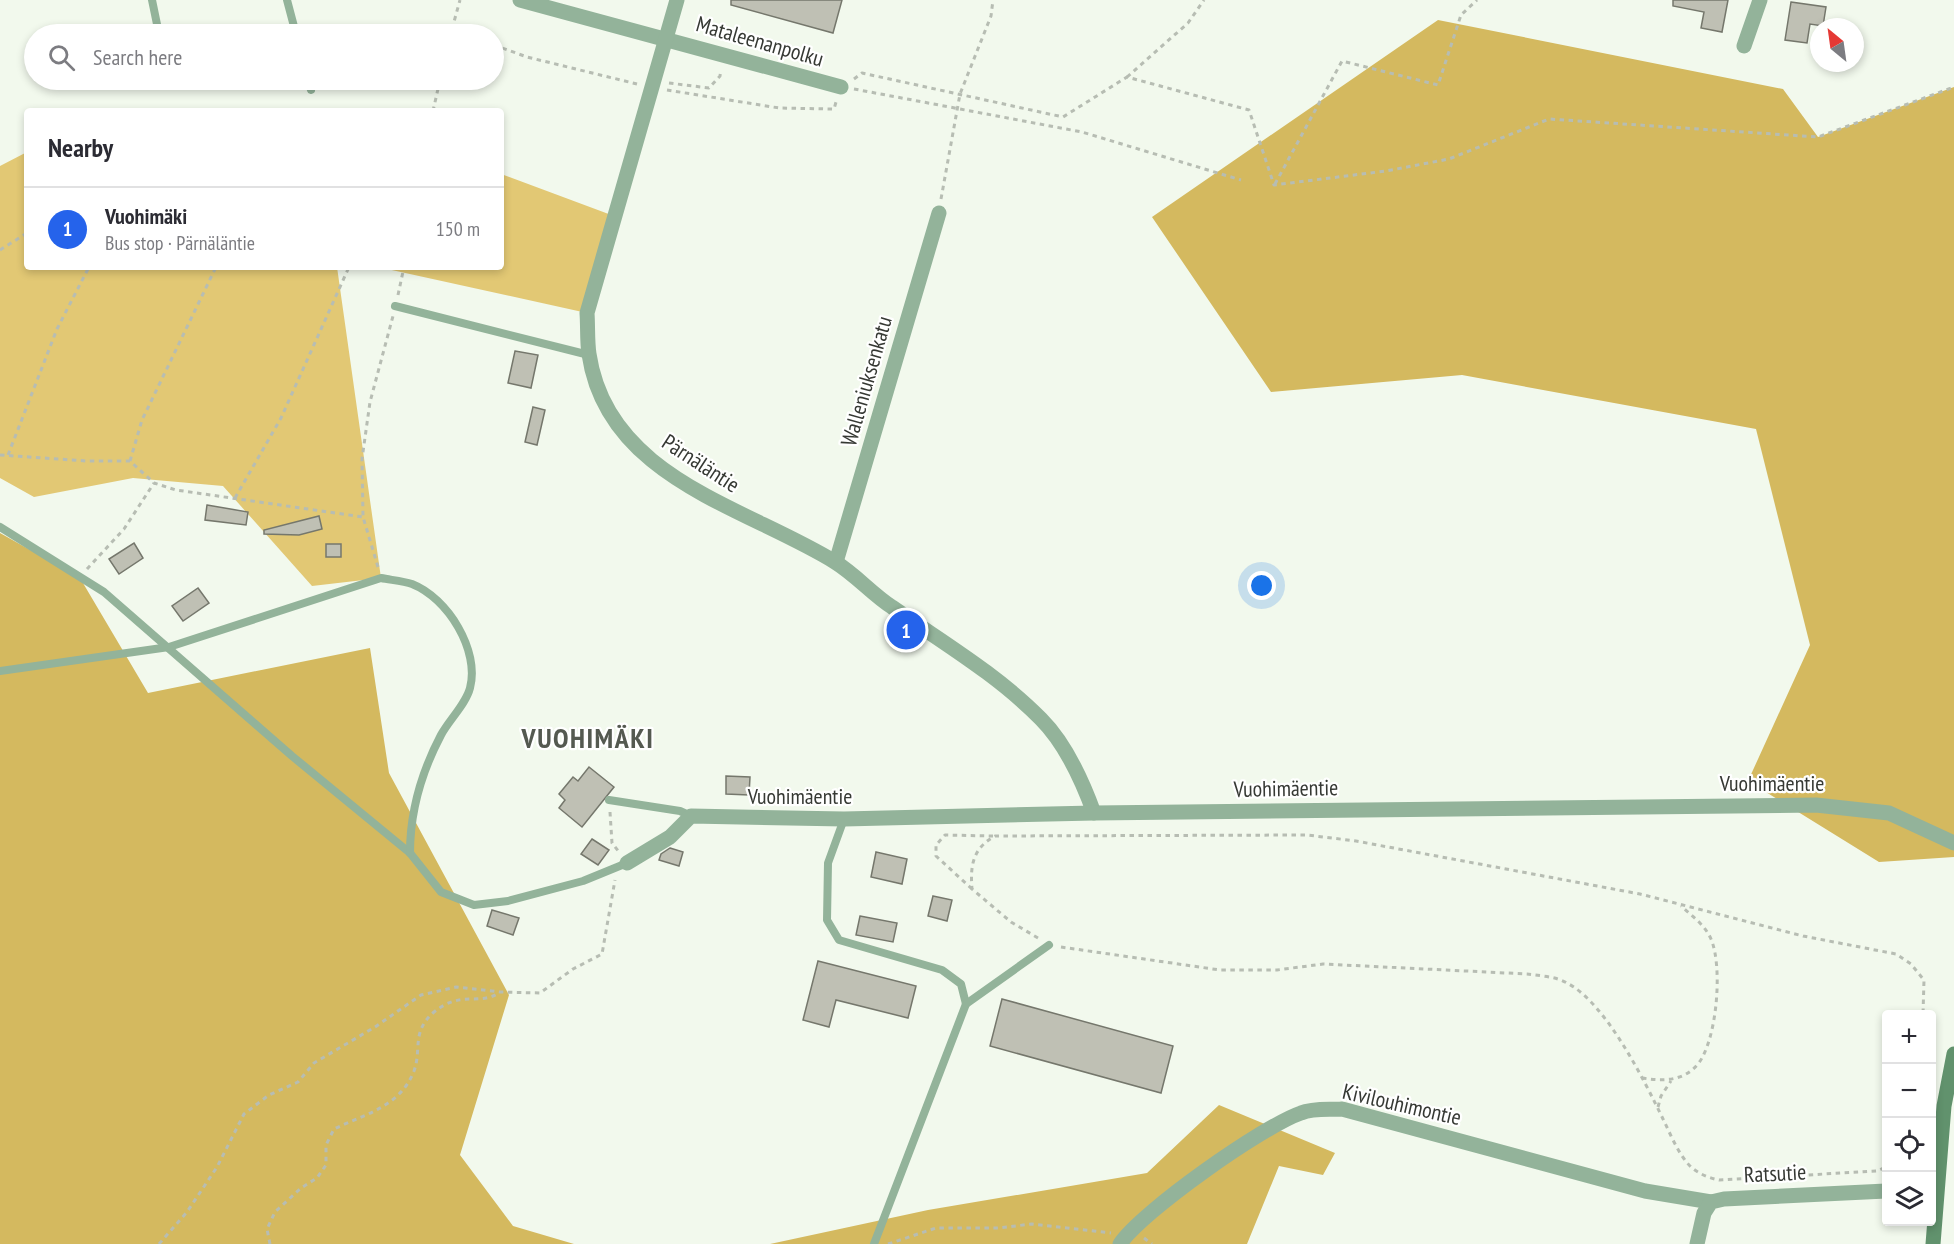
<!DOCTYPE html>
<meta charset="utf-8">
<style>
:root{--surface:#fff;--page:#f2f2f3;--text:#2b2b33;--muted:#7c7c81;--line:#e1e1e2;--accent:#2563eb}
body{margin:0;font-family:"PT Sans Narrow",sans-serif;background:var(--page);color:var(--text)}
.controls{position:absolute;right:18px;bottom:18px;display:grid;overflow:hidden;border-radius:6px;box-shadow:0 3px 9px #0003}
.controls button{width:54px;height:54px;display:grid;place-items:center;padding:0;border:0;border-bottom:2px solid var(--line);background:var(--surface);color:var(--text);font:30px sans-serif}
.compass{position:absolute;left:1810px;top:18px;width:54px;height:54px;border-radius:50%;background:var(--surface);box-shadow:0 3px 9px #0003;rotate:331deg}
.you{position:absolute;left:1262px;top:586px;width:21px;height:21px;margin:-15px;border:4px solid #fff;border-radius:50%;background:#1a73e8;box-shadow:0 0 0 9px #1a73e833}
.badge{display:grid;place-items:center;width:39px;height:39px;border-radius:50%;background:var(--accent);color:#fff;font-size:20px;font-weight:700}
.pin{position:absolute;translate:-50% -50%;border:3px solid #fff;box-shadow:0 2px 6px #0006}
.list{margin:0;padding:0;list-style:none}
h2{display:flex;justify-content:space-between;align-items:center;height:78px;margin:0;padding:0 24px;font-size:26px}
h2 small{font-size:20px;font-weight:400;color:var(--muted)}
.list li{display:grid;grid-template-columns:39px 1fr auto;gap:18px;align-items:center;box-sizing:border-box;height:84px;padding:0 24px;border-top:2px solid var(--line)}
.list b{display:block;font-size:22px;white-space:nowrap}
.list p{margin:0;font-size:20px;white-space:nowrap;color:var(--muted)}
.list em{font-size:20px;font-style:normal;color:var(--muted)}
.icon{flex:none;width:33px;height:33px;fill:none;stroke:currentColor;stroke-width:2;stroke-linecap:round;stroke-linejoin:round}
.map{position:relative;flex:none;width:1954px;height:1244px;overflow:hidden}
.search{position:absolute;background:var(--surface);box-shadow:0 3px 9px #0003;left:24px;top:24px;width:480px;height:66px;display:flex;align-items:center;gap:15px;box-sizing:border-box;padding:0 21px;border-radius:33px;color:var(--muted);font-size:22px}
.panel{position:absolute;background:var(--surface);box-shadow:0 3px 9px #0003;left:24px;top:108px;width:480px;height:162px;border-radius:6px}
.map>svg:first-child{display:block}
.green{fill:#e2c874}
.forest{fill:#d4b95f}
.building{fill:#bfc0b4;stroke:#75776c;stroke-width:1.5}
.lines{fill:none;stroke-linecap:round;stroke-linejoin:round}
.path{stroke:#b7bdb3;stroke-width:3;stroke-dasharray:4.5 4.5;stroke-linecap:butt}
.lane{stroke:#93b39a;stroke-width:8}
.street{stroke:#93b39a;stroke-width:15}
.secondary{stroke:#61926d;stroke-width:15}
.labels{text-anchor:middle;stroke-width:4.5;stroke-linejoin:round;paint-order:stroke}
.street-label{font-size:22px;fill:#363934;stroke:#fff}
.district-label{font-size:28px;font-weight:bold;letter-spacing:1.5px;fill:#545950;stroke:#fff}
</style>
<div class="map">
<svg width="1954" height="1244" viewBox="0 0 1954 1244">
<rect width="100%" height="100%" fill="#f2f9ed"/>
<g class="green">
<polygon points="27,152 27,267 337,267 381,578 312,586 223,486 133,478 34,497 0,478 0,166"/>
<polygon points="501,174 614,216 587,313 378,267 501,267"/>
</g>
<g class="forest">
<polygon points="1438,20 1783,89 1818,137 1954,87 1954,857 1879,862 1748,781 1810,645 1756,429 1462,375 1271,392 1152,217"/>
<polygon points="0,533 80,578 148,693 370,648 389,773 509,995 460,1155 513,1226 574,1244 0,1244"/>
<polygon points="1219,1105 1335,1153 1323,1175 1279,1166 1247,1244 770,1244 928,1210 1147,1173"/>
</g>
<g class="building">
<polygon points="731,0 842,0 833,33 731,5"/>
<polygon points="1673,0 1728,0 1722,32 1701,28 1704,12 1673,6"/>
<polygon points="1791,2 1826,7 1823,26 1810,24 1807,43 1785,40"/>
<polygon points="515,351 538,355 531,388 508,383"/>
<polygon points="533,407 545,410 537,445 525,442"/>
<polygon points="207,505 248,512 246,525 205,520"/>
<polygon points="319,516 322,529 299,535 264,534 264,530"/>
<polygon points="134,543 143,558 119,574 109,559"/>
<rect x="326" y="544" width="15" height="13"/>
<polygon points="198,588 209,603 183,621 172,606"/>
<polygon points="589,767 614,787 582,827 559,808 565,800 559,794 573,777 578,781"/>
<polygon points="726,776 750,777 749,795 726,794"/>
<polygon points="592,839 609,850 598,865 581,854"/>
<polygon points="670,848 683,852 679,866 659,860 661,854"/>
<polygon points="876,852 907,859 902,884 871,877"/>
<polygon points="933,896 952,900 947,921 928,916"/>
<polygon points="492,910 519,918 513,935 487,926"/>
<polygon points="860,916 897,923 893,942 856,935"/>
<polygon points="818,961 916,986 908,1018 836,1000 829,1027 803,1020"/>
<polygon points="1002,999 1173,1046 1161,1093 990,1046"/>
</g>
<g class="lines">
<g class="path">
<polyline points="452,29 460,0"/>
<polyline points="451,34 452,29 466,34"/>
<polyline points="494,45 527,57 637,84"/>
<polyline points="1127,77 1188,23 1204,0"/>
<polyline points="854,79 862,73 1063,117 1127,77 1249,110 1274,185 1386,171 1449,159 1549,119 1818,137 1954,87"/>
<polyline points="669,83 709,88 720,76 721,70"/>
<polyline points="854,89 1082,132 1241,180"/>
<polyline points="667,90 779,108 834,109 836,102"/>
<polyline points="433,111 440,80"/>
<polyline points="1275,184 1342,61 1438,85 1461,15 1477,0"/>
<polyline points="941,199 960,94 991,16 993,0"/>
<polyline points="0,250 27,233"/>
<polyline points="398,295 404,267"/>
<polyline points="0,455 87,461 130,461 154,483 176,490 363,517"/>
<polyline points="8,455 57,329 89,267"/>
<polyline points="130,461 142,420 216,267"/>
<polyline points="235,498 281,418 349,267"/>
<polyline points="378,567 363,517 362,459 370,402 393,316"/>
<polyline points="87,569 124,529 154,483"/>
<polyline points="610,812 612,843 619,852"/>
<polyline points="972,889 936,856 936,845 945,835 993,836"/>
<path d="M1038,938L1011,922L972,889C970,865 973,848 995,836L1307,835L1356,841L1640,894L1803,936L1896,954L1911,964L1924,980L1923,1014"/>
<path d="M1061,947L1220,970H1277L1323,964L1527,974C1540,976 1555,976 1567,983C1606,1003 1644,1080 1663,1119C1671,1135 1678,1154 1691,1167C1699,1174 1709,1178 1719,1180L1877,1171L1886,1167"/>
<path d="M1642,1078C1662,1081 1683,1082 1698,1064C1717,1040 1723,967 1711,939C1705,925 1692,916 1681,906"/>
<polyline points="1658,1107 1661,1096 1671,1081"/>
<polyline points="1144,1238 1152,1244"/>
<polyline points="159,1244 187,1212 217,1167 244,1114 269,1095 298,1082 314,1063 375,1027 421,995 456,987 500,992 540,993 573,969 602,954 615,880"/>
<path d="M270,1244L267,1229L275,1212L301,1188L317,1178L326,1165V1145L334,1129C365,1114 400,1107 414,1071C422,1049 411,1032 434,1012C461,990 478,1006 499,993"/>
<polyline points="888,1244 936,1228 998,1228 1032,1224 1111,1233"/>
</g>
<g class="lane">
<polyline points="152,0 159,34"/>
<polyline points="287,0 296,34"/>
<polyline points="308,80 311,90"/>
<polyline points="395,306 589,355"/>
<polyline points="0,527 104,592 292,756 410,853 441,892 474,905 508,901 583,881 627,863"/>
<path d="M0,671L169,647L381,578C391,580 403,581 412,584C448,598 480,651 470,688C466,704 449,720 441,735C421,773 410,810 410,853"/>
<polyline points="609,800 680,811 691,816"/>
<polyline points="844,819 828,863 827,920 839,940 942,970 961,984 966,1004 874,1244"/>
<polyline points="966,1004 1049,945"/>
</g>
<g class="street">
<polyline points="520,0 841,87"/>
<path d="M677,0L587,313C588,327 587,341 589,354C607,478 746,507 835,562C856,575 872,594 892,607C942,642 998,675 1041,719C1066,744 1082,780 1094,813"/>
<polyline points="1744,46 1760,0"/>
<polyline points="836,562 939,213"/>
<polyline points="627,863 670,837 691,816 844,819 1094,813 1816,805 1889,813 1954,843"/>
<path d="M1120,1244C1141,1212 1263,1126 1301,1113C1313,1108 1329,1110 1342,1109L1645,1191L1711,1202"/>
<polyline points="1697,1244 1704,1213 1711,1202 1724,1199 1886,1191"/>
</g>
<polyline class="secondary" points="1933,1244 1944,1106 1954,1054"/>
</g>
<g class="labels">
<g class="street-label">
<text transform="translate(760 41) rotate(16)" y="8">Mataleenanpolku</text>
<text transform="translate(866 381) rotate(-74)" y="8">Walleniuksenkatu</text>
<text transform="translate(701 463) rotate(33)" y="8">Pärnäläntie</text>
<text x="1772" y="791">Vuohimäentie</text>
<text transform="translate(1286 788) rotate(-1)" y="8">Vuohimäentie</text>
<text x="800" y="804">Vuohimäentie</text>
<text transform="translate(1402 1104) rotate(13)" y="8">Kivilouhimontie</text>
<text transform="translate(1775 1173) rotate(-3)" y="8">Ratsutie</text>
</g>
<g class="district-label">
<text x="588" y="748">VUOHIMÄKI</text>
</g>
</g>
</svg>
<div class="controls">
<button>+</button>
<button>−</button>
<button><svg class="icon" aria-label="locate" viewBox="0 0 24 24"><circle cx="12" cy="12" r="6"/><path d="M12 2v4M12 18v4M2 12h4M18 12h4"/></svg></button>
<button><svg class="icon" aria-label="layers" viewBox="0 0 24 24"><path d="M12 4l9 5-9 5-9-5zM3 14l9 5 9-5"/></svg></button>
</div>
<svg class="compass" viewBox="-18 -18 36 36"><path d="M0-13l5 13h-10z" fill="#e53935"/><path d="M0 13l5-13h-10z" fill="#7c7c81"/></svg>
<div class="you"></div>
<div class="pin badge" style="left:906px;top:630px">1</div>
<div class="search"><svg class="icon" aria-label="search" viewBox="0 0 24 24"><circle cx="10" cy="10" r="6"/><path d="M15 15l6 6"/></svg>Search here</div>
<section class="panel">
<h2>Nearby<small></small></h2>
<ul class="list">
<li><span class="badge">1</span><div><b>Vuohimäki</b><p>Bus stop · Pärnäläntie</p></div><em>150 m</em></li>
</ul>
</section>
</div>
